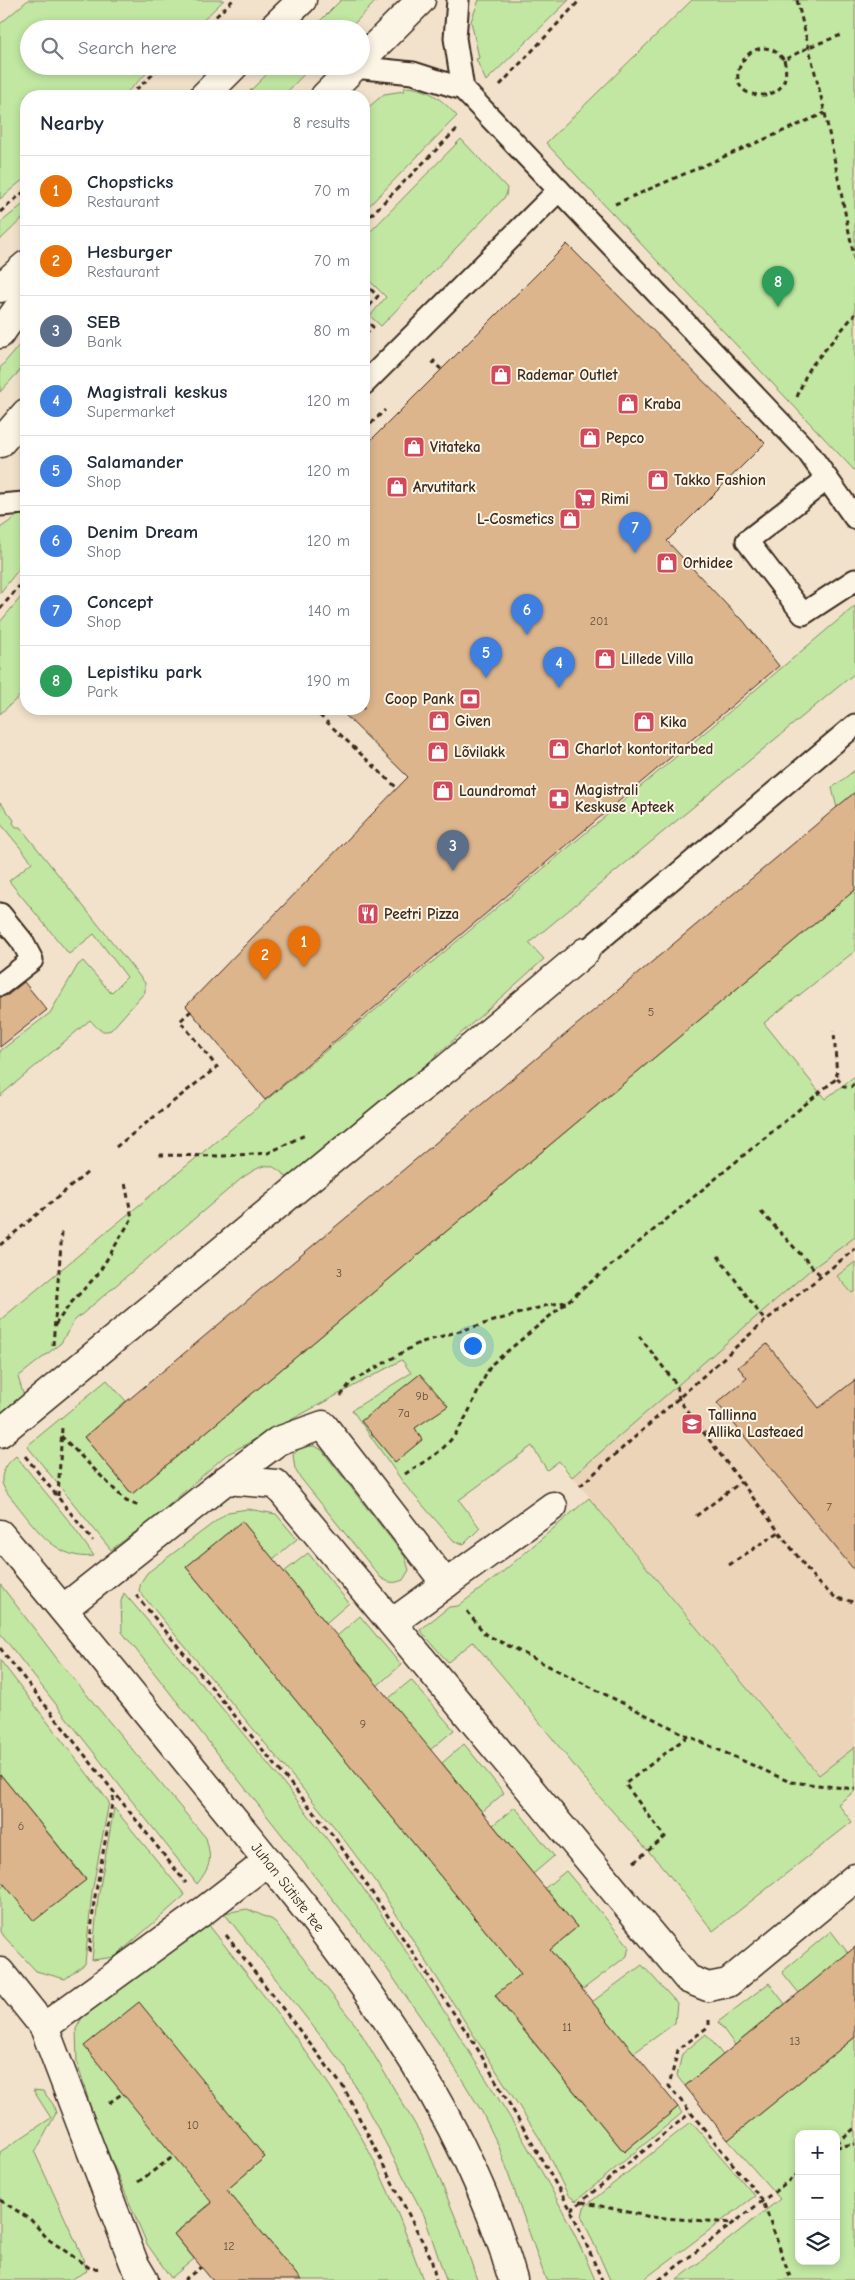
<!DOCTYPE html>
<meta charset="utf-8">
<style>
:root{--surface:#fff;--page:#f6f6f7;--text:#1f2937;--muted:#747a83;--line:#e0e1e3;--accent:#0b8043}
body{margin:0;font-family:"Comic Neue",sans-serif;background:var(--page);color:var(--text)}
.controls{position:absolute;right:15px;bottom:15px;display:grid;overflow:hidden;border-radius:10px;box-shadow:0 2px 8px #0003}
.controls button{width:45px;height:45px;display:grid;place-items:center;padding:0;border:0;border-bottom:1px solid var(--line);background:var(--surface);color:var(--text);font:25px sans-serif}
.you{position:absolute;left:472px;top:1345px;width:18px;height:18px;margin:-12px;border:4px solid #fff;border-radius:50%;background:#1a73e8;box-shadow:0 0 0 8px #1a73e833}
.badge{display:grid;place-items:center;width:32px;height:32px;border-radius:50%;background:var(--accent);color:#fff;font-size:16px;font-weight:700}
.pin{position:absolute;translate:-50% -41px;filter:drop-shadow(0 1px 2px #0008)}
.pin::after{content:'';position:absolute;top:26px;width:18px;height:15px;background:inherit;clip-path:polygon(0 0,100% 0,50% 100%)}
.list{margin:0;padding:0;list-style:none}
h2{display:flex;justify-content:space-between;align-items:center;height:65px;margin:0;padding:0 20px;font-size:21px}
h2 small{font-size:16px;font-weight:400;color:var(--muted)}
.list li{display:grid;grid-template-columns:32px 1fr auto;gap:15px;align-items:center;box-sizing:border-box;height:70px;padding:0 20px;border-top:1px solid var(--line)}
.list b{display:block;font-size:19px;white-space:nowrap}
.list p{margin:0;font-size:16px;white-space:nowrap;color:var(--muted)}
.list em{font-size:16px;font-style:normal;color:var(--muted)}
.icon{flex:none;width:28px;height:28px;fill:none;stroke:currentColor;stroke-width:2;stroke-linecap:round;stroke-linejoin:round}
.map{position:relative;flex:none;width:855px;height:2280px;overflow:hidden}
.search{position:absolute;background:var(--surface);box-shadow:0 2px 8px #0003;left:20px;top:20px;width:350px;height:55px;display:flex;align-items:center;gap:12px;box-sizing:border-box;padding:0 18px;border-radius:28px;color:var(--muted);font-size:19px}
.panel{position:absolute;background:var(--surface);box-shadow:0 2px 8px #0003;left:20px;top:90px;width:350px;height:625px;border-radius:20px}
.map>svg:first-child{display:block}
.built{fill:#ebd4b8}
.green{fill:#c1e7a2;stroke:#7e8860;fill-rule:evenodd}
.building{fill:#dcb58d;stroke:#3b2a1e}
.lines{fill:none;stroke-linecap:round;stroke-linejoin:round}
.lane-casing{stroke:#3b2a1e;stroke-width:25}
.street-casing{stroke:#3b2a1e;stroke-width:31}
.secondary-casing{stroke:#3b2a1e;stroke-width:31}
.path{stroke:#3b2a1e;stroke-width:3;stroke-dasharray:5 4;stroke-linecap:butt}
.lane{stroke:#fcf5e5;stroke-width:21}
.street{stroke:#fcf5e5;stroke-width:28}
.secondary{stroke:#fcf5e5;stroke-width:28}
.labels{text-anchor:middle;stroke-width:4;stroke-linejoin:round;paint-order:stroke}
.number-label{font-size:12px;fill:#634d3a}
.poi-label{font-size:15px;font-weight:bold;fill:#3b2a1e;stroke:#fcf5e5;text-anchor:start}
.street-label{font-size:15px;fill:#3b2a1e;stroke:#fcf5e5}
</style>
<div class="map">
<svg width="855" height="2280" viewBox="0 0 855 2280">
<rect width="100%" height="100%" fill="#f2e2cb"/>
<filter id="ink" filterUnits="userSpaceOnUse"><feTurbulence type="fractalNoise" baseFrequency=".02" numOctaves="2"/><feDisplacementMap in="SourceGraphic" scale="10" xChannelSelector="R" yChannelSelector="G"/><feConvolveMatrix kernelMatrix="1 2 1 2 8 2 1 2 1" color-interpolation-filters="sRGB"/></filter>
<g filter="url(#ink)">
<polygon class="built" points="855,1102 855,1747 820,1775 498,1387"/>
<g class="green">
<polygon points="28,0 224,0 194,29 29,29 29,66 154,66 123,96 26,96 26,177 0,199 0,24"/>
<polygon points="341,0 377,0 349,29 312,29"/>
<polygon points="479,0 569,0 486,81 476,59 479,58 471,21"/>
<polygon points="692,0 855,0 855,471 546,143"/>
<polygon points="275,66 312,66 283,96 245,96"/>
<path d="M405,87C429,88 441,99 457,116L364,211V111L384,94L404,91Z"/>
<polygon points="461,139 507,188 506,196 381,326 370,316 386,297 364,275 364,238"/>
<polygon points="26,202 26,215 0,240 0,223"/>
<polygon points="26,337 26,364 0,392 0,368"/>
<polygon points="26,510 26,560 0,593 0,528"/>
<polygon points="26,591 26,678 23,693 0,714 0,622"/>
<path d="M855,606V673L529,943L544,959L294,1183C270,1163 270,1159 242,1178L74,1321L61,1343L18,1377L25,1400L4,1414L0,1408V1320L386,1001Z"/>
<polygon points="855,770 855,793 837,808 832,788"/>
<path d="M0,802L14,820L13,823L16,827H20L145,983V992L111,1030C100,1034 97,1027 90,1020L0,1096V1051L50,1013L78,965L83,961L111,993L127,977L94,934L69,954L9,881L32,862L0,823Z"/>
<polygon points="855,890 855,951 764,1023 825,1099 855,1076 855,1237 809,1271 572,1477 559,1461 547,1470 532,1446 459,1500 480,1528 464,1544 454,1541 405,1485 352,1410 411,1373 402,1360 226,1455 153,1519 111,1550 27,1446 107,1380 126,1401 84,1437 132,1494"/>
<polygon points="855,1262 855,1291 852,1293 837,1276"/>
<path d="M302,1446H314L321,1449L405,1557L409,1570L403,1580C393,1584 389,1583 380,1577L299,1476L295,1469L293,1455Z"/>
<path d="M16,1456L69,1521L94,1556C58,1561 37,1530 17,1505C13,1499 3,1490 2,1482C1,1470 8,1463 16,1456Z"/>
<polygon points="589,1498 819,1775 855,1747 855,1791 838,1804 852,1822 713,1931 666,1871 596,1793 509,1684 473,1642 448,1662 420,1630 449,1607 458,1606 499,1575"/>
<polygon points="248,1509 276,1514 297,1539 273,1559 242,1521 186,1567 521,1974 495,1996 624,2152 678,2107 682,2113 576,2201 568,2195 540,2139 377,1884 336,1829 139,1591 141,1582 147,1573 228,1512"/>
<polygon points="308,1553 349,1603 326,1623 284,1572"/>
<path d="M0,1584L58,1660L206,1838C212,1860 211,1866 197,1884L0,1633Z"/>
<path d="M124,1593C198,1680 274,1767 342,1859C391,1925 435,1996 478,2066C521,2134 564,2205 595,2280H546L499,2147L482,2112L447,2055L383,1963L122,1632L121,1601Z"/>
<polygon points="360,1616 401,1665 377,1686 337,1636"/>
<polygon points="0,1660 109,1802 92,1892 85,1964 65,1979 36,1971 0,1932 0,1889 5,1885 81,1884 86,1879 0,1774"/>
<polygon points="411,1680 454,1730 430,1750 388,1699"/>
<polygon points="464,1744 504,1793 482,1812 442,1763"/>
<polygon points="515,1807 554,1856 533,1874 493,1825"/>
<polygon points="114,1808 185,1895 115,1957 92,1960 98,1898"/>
<polygon points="566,1871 629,1946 627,1956 582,1990 550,1950 577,1927 545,1888"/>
<polygon points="247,1909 273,1920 358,2028 422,2136 459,2226 477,2280 446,2280 424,2215 345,2067 224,1913"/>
<path d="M208,1924C255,1985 305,2045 346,2111C379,2163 402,2222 423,2280H301L227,2190L265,2157L174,2234L194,2259L171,2278L147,2244L96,2124L77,2063L76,2029L84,2014Z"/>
<polygon points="831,1931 848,1953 799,1993 782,1972"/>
<polygon points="642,1965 677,2003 675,2023 634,2053 592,2002"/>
<polygon points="769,1983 785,2004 735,2045 718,2022"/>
<polygon points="706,2034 723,2055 685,2086 677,2076 682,2054"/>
<path d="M855,2037V2280H677L780,2199L728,2140ZM799,2134H836V2261H799Z"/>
<polygon points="33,2090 43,2091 53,2104 56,2113 35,2153 81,2253 87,2271 70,2280 0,2280 0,2152 51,2118"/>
<polygon points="691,2122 755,2196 643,2280 610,2280 582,2217 584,2207"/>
</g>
<g class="building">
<polygon points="567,244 765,443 667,541 737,616 742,619 779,666 265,1100 186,1006 408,777 339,709 364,709 364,447"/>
<polygon points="855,792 855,890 132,1494 84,1437"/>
<polygon points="24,982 47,1010 0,1047 0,997 8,995"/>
<polygon points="767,1344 819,1408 855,1380 855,1571 717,1403 747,1378 738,1367"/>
<polygon points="420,1374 448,1406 415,1428 422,1440 395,1462 361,1421"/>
<polygon points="242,1521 577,1927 550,1950 678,2107 624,2152 495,1995 521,1974 186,1567"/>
<polygon points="0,1774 86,1880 34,1921 0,1879"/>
<polygon points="855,1947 855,2037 728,2140 685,2086"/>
<polygon points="139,2002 265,2157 227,2190 301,2280 212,2280 174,2234 212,2203 84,2046"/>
</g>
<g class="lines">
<g class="lane-casing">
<g id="lane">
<polyline points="458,0 455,38 463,89"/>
<polyline points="354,67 413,73 463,89 808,452 855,518"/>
<polyline points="364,384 559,190"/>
<polyline points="827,479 747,541 803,614 855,580"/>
<polyline points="0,505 24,503"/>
<polyline points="0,914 22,941 32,960 0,985"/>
<polyline points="585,952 855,725"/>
</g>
</g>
<g class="street-casing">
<g id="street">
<polyline points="0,1433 390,1112 447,1068 585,952"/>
<polyline points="226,1480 278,1441 323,1425 446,1584"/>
<polyline points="63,1609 226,1480 276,1484 688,1979 708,1987 728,1983 855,1878"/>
<polyline points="392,1623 553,1506"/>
<polyline points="0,1972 44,2027"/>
<polyline points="144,2280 134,2263 44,2027 206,1909 268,1861"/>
</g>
</g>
<g class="secondary-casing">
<g id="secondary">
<polyline points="272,29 302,0"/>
<polyline points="361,60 421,0"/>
<polyline points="204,96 234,66"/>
<polyline points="325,96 355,66"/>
<polyline points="0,288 26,265"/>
<polyline points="0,334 26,297"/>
<polyline points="0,443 26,413"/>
<path d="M0,1534C76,1624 150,1716 224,1807C341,1951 462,2098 513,2280"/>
</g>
</g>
<g class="path">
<polyline points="797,0 825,113 855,262"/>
<polyline points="203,29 233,0"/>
<path d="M784,60C789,77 783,94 763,95C710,97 752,19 784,60L809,47L844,34"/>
<polyline points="500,85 580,0"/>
<polyline points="129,96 162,66"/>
<polyline points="615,204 825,113"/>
<polyline points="0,212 26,190"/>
<polyline points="364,222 457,129"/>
<polyline points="364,283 378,296 364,312"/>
<polyline points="364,318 373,327 364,336"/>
<polyline points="435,360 433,362 441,369"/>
<polyline points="797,397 808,370 855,314"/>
<polyline points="364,430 385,410"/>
<polyline points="0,609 26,578"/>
<polyline points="313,709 397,788"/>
<polyline points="837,1078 844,1087 851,1087 855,1083"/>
<polyline points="116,1147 217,1067 180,1021 191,1011"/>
<polyline points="159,1155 223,1156 268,1153 307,1134"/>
<polyline points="761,1212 821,1276"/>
<polyline points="0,1245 88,1172"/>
<polyline points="718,1256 765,1321"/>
<polyline points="55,1325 70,1304 98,1274 132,1218 125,1183"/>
<polyline points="639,1336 677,1385 679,1400 817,1582 836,1598 855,1602"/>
<polyline points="53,1345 62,1232"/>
<polyline points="341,1396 351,1382 419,1343 548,1305 566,1302"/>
<polyline points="61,1436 126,1501 139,1506"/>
<polyline points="25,1456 93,1541"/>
<path d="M405,1474C418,1465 435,1457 446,1445C468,1423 476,1390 492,1364L837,1078L834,1031"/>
<polyline points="580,1486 765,1321 855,1249"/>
<polyline points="58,1496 62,1428"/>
<polyline points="696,1516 741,1482"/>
<polyline points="729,1565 779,1532"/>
<polyline points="136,1595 335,1838 474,2043 571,2210 602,2280"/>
<polyline points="467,1611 485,1634 688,1736 790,1782 855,1789"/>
<polyline points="0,1648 186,1883"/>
<polyline points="634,1862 665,1837 625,1784 688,1736"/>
<polyline points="226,1935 344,2088 431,2258 436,2280"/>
<polyline points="89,1952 94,1902 114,1793"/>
<polyline points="709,2020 709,2026 678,2050 669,2086 763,2201 791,2280"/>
<polyline points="109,2103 123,2093"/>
<polyline points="836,2143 855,2128"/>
<polyline points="836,2147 855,2144"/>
<polyline points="138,2182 174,2156"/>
<polyline points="0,2200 30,2219 48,2239 91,2269 100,2268"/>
<polyline points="582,2202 651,2217 734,2223"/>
<polyline points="571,2210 690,2113"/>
<polyline points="184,2280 201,2267"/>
<polyline points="659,2280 799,2173"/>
</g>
<use href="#lane" class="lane"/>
<use href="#street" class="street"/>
<use href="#secondary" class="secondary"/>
</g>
</g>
<defs>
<g id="shop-square" transform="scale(1.125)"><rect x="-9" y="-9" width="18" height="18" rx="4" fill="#d1495b" stroke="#fcf5e5"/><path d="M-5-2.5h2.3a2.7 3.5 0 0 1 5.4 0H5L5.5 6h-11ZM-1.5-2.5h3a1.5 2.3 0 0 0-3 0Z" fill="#fff"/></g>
<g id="supermarket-square" transform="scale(1.125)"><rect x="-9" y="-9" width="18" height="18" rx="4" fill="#d1495b" stroke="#fcf5e5"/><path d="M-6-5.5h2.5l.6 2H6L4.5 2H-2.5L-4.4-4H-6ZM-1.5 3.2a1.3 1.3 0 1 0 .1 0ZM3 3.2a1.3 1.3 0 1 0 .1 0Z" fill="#fff"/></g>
<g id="bank-square" transform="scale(1.125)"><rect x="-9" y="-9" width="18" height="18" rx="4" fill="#d1495b" stroke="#fcf5e5"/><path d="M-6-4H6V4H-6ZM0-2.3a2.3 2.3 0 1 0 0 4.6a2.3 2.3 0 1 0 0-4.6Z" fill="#fff"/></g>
<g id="pharmacy-square" transform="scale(1.125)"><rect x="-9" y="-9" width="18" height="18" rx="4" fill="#d1495b" stroke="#fcf5e5"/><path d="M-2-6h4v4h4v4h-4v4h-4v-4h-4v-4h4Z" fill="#fff"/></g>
<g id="restaurant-square" transform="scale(1.125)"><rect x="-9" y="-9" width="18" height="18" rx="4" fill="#d1495b" stroke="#fcf5e5"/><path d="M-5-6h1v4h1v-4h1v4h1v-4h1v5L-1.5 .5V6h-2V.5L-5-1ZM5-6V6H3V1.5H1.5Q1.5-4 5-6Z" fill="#fff"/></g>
<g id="school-square" transform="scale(1.125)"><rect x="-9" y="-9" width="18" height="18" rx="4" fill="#d1495b" stroke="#fcf5e5"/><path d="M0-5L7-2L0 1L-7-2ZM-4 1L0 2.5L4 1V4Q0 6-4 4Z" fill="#fff"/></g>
</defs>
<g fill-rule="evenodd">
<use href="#shop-square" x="501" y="375"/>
<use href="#shop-square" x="628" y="404"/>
<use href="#shop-square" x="590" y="438"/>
<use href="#shop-square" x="414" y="447"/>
<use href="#shop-square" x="658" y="480"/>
<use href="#shop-square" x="397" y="487"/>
<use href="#supermarket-square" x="585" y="499"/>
<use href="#shop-square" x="570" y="519"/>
<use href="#shop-square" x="667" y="563"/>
<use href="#shop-square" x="605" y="659"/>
<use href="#bank-square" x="470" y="699"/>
<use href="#shop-square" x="439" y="721"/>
<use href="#shop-square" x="644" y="722"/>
<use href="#shop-square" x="559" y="749"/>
<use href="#shop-square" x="438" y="752"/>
<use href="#shop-square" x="443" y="791"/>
<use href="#pharmacy-square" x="559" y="799"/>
<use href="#restaurant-square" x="368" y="914"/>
<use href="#school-square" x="692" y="1424"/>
</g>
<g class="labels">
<g class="number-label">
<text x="599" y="625">201</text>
<text x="651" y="1016">5</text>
<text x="339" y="1277">3</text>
<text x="422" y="1400">9b</text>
<text x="404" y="1417">7a</text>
<text x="829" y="1511">7</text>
<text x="363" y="1728">9</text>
<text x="21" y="1830">6</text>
<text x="567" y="2031">11</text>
<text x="795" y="2045">13</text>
<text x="193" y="2129">10</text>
<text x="229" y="2250">12</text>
</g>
<g class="poi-label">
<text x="517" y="380">Rademar Outlet</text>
<text x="644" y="409">Kraba</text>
<text x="606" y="443">Pepco</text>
<text x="430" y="452">Vitateka</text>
<text x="674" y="485">Takko Fashion</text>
<text x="413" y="492">Arvutitark</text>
<text x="601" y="504">Rimi</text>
<text x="554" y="524" text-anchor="end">L-Cosmetics</text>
<text x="683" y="568">Orhidee</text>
<text x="621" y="664">Lillede Villa</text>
<text x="454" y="704" text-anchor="end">Coop Pank</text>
<text x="455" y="726">Given</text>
<text x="660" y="727">Kika</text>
<text x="575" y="754">Charlot kontoritarbed</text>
<text x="454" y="757">Lõvilakk</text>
<text x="575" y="795">Magistrali<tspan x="575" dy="17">Keskuse Apteek</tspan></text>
<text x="459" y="796">Laundromat</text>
<text x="384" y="919">Peetri Pizza</text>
<text x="708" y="1420">Tallinna<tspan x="708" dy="17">Allika Lasteaed</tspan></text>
</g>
<g class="street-label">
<text transform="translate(288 1887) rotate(52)" y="5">Juhan Sütiste tee</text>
</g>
</g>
</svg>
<div class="controls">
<button>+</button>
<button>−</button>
<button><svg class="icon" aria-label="layers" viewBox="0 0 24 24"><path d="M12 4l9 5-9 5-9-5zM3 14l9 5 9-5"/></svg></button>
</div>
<div class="you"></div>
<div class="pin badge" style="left:304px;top:967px;background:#e8710a">1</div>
<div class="pin badge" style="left:265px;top:980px;background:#e8710a">2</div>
<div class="pin badge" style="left:453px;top:871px;background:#5c6f8a">3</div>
<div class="pin badge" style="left:559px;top:688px;background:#3f7fe0">4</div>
<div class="pin badge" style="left:486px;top:678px;background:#3f7fe0">5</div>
<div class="pin badge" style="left:527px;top:635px;background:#3f7fe0">6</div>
<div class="pin badge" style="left:635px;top:553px;background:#3f7fe0">7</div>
<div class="pin badge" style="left:778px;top:307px;background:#2e9e5b">8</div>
<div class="search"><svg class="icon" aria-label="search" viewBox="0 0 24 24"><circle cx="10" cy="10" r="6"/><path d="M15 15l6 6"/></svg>Search here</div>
<section class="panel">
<h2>Nearby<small>8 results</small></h2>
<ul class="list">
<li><span class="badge" style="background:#e8710a">1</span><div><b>Chopsticks</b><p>Restaurant</p></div><em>70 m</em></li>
<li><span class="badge" style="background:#e8710a">2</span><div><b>Hesburger</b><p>Restaurant</p></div><em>70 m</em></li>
<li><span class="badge" style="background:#5c6f8a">3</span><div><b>SEB</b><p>Bank</p></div><em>80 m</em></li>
<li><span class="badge" style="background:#3f7fe0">4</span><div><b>Magistrali keskus</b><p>Supermarket</p></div><em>120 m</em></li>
<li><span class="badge" style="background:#3f7fe0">5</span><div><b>Salamander</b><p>Shop</p></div><em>120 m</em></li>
<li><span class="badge" style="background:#3f7fe0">6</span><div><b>Denim Dream</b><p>Shop</p></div><em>120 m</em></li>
<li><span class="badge" style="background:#3f7fe0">7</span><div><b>Concept</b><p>Shop</p></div><em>140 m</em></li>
<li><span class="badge" style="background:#2e9e5b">8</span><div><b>Lepistiku park</b><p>Park</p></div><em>190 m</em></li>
</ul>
</section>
</div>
